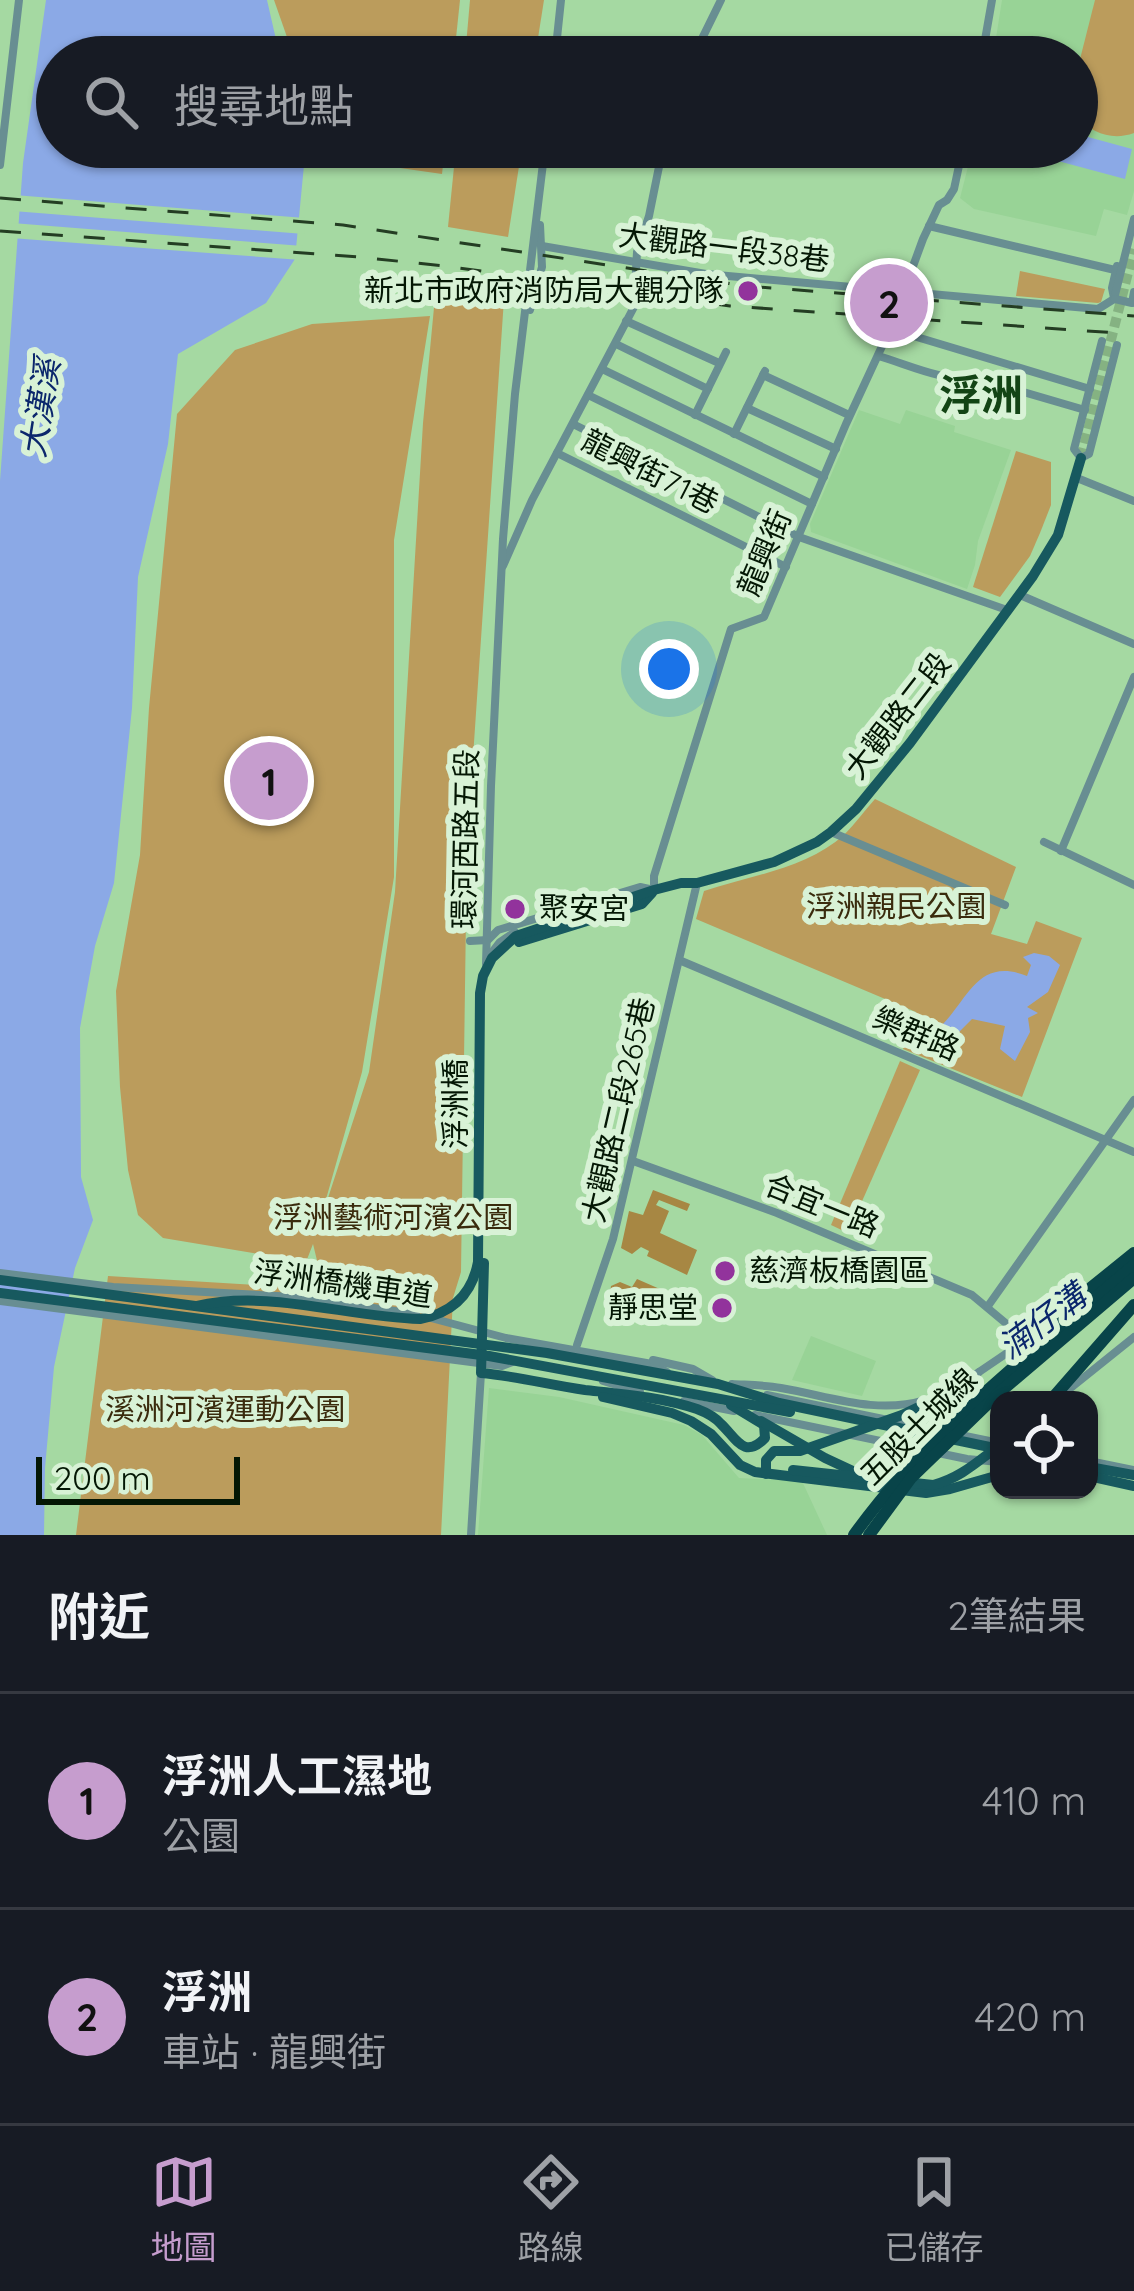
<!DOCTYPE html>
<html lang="zh-TW">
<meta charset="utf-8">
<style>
:root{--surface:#171b24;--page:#20242c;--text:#f1f3f6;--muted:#9ea1a6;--line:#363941;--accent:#c69dce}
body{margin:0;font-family:Quicksand,"Noto Sans TC",sans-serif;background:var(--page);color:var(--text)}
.controls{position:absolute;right:36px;bottom:36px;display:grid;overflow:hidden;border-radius:24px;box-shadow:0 3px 9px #0004}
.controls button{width:108px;height:108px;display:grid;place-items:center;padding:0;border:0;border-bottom:3px solid var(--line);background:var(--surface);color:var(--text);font:60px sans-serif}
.scale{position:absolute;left:36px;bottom:30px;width:204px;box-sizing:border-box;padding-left:12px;border:6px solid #041704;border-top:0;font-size:33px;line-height:42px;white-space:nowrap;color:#041704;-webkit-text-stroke:9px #d8f2d6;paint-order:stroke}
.you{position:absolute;left:669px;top:669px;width:42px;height:42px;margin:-30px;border:9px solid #fff;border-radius:50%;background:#1a73e8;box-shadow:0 0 0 18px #1a73e833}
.badge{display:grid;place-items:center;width:78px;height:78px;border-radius:50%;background:var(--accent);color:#111;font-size:39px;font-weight:700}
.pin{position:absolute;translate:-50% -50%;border:6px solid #fff;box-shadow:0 3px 12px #0006}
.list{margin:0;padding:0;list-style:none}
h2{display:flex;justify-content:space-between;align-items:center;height:156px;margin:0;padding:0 48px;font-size:51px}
h2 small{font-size:39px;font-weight:400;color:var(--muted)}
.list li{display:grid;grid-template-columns:78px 1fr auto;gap:36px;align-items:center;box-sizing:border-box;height:216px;padding:0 48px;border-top:3px solid var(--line)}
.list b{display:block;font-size:45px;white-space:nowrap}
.list p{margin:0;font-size:39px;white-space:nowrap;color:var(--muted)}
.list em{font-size:39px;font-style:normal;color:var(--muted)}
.icon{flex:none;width:66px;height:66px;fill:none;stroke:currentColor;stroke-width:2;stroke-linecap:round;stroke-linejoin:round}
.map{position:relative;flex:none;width:1134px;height:1535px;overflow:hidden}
.search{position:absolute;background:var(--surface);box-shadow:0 3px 9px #0004;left:36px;right:36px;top:36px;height:132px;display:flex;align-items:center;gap:30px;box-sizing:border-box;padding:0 42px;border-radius:66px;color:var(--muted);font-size:45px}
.sheet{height:588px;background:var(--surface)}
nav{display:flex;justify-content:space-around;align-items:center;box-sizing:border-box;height:168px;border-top:3px solid var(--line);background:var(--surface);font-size:33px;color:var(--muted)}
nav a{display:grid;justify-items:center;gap:6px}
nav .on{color:var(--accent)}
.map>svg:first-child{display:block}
.built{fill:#98d396}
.green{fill:#bb9c5c}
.forest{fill:#a78743}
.water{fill:#8ba9e6}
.pier{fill:#a5d9a2}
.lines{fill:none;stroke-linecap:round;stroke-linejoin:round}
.major-tunnel{stroke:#85b282;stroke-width:10;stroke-dasharray:10 5;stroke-linecap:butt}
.minor{stroke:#688e92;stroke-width:8}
.major{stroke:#17595f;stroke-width:10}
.highway{stroke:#084449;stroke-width:12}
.rail{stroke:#243d23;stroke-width:3;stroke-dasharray:21 21;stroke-linecap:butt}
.poi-dot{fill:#92339c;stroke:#d8f2d6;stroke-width:4.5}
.labels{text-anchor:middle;stroke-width:12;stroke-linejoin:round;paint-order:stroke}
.street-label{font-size:30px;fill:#041704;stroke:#d8f2d6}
.poi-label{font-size:30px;fill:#041704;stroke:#d8f2d6;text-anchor:end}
.park-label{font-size:30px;fill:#3a2b0d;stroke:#d8f2d6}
.water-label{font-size:33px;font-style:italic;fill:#0b276c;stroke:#d8f2d6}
.district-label{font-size:42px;font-weight:bold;fill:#134415;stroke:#d8f2d6}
</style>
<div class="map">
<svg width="1134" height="1535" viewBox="0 0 1134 1535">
<rect width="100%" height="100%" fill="#a5d9a2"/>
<g class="built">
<polygon points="1002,0 1134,0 1134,191 1127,215 1104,209 1096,236 974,209 960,198 973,147 1077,147 1077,57 993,57"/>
<polygon points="859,410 900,424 906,410 955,426 954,432 1011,450 978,541 975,565 967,589 811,532 810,524"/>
<polygon points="811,1336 876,1361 862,1396 792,1380"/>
<polygon points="489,1388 559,1397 684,1425 702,1435 739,1478 802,1481 827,1535 478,1535"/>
</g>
<g class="green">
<polygon points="274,0 460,0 454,57 294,57"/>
<polygon points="470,0 544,0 535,57 465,57"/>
<path d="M1095,0H1134V133C1112,141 1092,133 1077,117V71Z"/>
<polygon points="326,147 445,147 442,174 330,158"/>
<polygon points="456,147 522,147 508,237 448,227"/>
<polygon points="1020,271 1105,289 1101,302 1098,303 1016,296"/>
<polygon points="437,276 505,284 467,846 461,1272 453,1298 441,1535 76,1535 108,1276 324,1289 313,1244 306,1262 163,1238 138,1215 128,1170 120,1087 116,991 140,855 149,708 177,414 235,350 312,324 430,316 394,540 394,877 362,1072 315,1238 369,1072 395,892 423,423"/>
<polygon points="1016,451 1051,462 1051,505 1040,533 1030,556 1000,597 973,587"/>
<path d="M875,799L1016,867L991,934L1027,944L1036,921L1082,938L1022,1097L903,1049L916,1012L696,919L704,891C750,876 807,868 844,835C855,824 865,810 875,799Z"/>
<polygon points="900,1061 920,1070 848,1233 831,1225"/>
</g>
<g class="forest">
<polygon points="653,1190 690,1204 687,1211 659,1200 656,1205 669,1211 660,1233 697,1250 687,1275 647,1256 649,1251 641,1247 632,1254 621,1248 629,1211 643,1215"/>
<polygon points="637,1279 678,1297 671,1314 651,1307 643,1316 609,1301 611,1286 620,1282 632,1287"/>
</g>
<g class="water">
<polygon points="46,0 267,0 280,57 57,57 57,147 300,147 304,165 295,259 266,303 178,354 168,444 138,577 132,708 114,883 95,946 80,1028 81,1177 93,1220 75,1268 54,1367 45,1468 44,1535 0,1535 0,481 23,163"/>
<polygon points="1077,134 1132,149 1125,179 1058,161 1062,147 1077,147"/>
<path d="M1034,953L1049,956L1060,965L1048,992L1027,1007L1038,1013L1028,1018L1030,1032L1015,1061L1000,1049L1005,1026L972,1019L959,1032L952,1033L943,1024C969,997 979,957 1027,976L1031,965L1023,957Z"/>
</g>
<g class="pier">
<polygon points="14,195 305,218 304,234 13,211"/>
<polygon points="12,223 303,246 301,260 11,238"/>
</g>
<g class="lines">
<polyline class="major-tunnel" points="1081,458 1134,249"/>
<g class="minor">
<polyline points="555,57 561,0"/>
<polyline points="693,57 721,0"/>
<polyline points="982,57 992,0"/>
<polyline points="0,165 19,0"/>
<polyline points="929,226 1115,270"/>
<polyline points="542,246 706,274 1098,309 1114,299"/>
<polyline points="1114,298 1112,288 1117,266"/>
<polyline points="1114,299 1134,219"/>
<polyline points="1115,299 1132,303 1134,292"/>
<polyline points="530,310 542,267 540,225"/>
<polyline points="626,321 719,363"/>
<polyline points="890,329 1090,389"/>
<polyline points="616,344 708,389"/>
<path d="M878,356C907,364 943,382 972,377L1085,410"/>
<polyline points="602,369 824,477"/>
<polyline points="763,375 849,415"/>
<polyline points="588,395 812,504"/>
<polyline points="747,408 836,449"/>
<polyline points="695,415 726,352"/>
<polyline points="573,424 799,537 1007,610"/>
<polyline points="734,434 765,371"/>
<polyline points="557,453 786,567"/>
<polyline points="1081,458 1074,449 1102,341"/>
<polyline points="1081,458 1089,454 1117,345"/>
<polyline points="1077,478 1134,501"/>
<polyline points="503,566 532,500 634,307 637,252 649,216 663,147"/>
<polyline points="1020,595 1134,644"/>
<polyline points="831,832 1005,905"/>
<polyline points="1044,842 1134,885"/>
<polyline points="1061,851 1134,677"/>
<polyline points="470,941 488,940 498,930 640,887 654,890 654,876 731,629 764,617 846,424 890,329 923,239 939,205 947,200 954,189 963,147"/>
<polyline points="487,959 500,942 515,932"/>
<polyline points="679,960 1134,1152"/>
<polyline points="486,964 491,786 503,539 515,394 545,147"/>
<polyline points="633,1161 777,1213 972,1295 1026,1340"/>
<polyline points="0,1273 113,1287 295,1297 416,1314"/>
<polyline points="0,1301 502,1366 515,1361"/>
<polyline points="988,1306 1134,1100"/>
<polyline points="431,1318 506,1338 652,1364 667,1372"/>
<polyline points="577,1345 613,1239 697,883"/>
<polyline points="653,1360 693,1369 712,1380"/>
<polyline points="603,1381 640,1392"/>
<path d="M732,1384C749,1385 765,1385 781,1388C829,1396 876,1415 925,1400"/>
<polyline points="945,1394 979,1372"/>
<polyline points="767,1395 999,1443"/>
<polyline points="1057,1399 1134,1337"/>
<polyline points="684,1401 734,1411"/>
<polyline points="969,1405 965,1389 979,1372 1029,1338"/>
<polyline points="755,1415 967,1459 999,1462"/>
<polyline points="1089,1461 1133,1470"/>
<polyline points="471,1535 481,1373"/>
</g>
<g class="major">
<polyline points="519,942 642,904 652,893"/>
<path d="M484,1263L481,1373C516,1376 550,1385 585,1390C622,1394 661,1397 697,1409C705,1412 715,1417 721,1424C736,1438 744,1460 765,1438L764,1425L731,1405"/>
<polyline points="0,1280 547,1353 718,1384 779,1403 999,1449"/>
<polyline points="0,1293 489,1356 790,1412"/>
<path d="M196,1306C269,1289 346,1317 420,1319C453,1313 472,1294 478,1262L480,993L483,976L492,958L516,936L654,890L681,883H697L774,862L817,842L831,832L856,809L910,743L1033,576L1058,535L1081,458"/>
<polyline points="603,1397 672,1413 691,1421 711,1434 740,1465 755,1472 926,1493 950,1489 999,1475"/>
<polyline points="761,1421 825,1458 855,1472"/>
<polyline points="1089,1467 1134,1475"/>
<path d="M793,1470L933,1485C958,1479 976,1463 996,1448"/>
<polyline points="766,1474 766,1460 774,1451 800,1451 902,1415 948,1393"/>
<polyline points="1089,1476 1134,1486"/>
</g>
<g class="highway">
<polyline points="1026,1340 1134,1253"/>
<polyline points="1051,1400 1134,1305"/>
<path d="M854,1535C929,1430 1036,1349 1134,1265"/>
<polyline points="869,1535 911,1478 1000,1392 1134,1278"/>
</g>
<g class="rail">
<polyline points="0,198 343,225 746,286 1134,316"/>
<polyline points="0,231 358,257 445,266 730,306 1117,333"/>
</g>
</g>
<g class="poi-dot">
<circle cx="748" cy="291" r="12"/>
<circle cx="515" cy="909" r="12"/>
<circle cx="725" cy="1271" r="12"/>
<circle cx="722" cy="1308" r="12"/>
</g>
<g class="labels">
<g class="street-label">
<text transform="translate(724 248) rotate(7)" y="10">大觀路一段38巷</text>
<text transform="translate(650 472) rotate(27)" y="10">龍興街71巷</text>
<text transform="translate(765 553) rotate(-67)" y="10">龍興街</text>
<text transform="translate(898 716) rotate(-52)" y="10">大觀路二段</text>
<text transform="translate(466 839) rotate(-89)" y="10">環河西路五段</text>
<text transform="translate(916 1034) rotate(23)" y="10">樂群路</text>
<text transform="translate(456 1104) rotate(-90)" y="10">浮洲橋</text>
<text transform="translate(619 1110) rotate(-77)" y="10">大觀路二段265巷</text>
<text transform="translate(822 1206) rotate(22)" y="10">合宜一路</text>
<text transform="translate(343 1284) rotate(8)" y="10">浮洲橋機車道</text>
<text transform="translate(919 1427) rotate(-45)" y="10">五股土城線</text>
</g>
<g class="poi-label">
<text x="724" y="301">新北市政府消防局大觀分隊</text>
<text x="539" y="919" text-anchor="start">聚安宮</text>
<text x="749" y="1281" text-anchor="start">慈濟板橋園區</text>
<text x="698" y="1318">靜思堂</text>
</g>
<g class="park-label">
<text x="896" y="917">浮洲親民公園</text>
<text x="393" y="1228">浮洲藝術河濱公園</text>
<text x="225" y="1420">溪洲河濱運動公園</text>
</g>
<g class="water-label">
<text transform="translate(40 408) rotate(-81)" y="12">大漢溪</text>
<text transform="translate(1042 1321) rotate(-37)" y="12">湳仔溝</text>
</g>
<g class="district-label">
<text x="981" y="410">浮洲</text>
</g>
</g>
</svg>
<div class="controls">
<button><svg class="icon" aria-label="locate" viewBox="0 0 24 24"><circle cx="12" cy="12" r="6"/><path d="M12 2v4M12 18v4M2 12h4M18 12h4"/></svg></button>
</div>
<div class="scale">200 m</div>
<div class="you"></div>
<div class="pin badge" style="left:269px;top:781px">1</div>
<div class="pin badge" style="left:889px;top:303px">2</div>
<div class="search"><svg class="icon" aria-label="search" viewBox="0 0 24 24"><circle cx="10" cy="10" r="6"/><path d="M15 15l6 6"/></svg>搜尋地點</div>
</div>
<section class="sheet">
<h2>附近<small>2筆結果</small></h2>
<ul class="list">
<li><span class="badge">1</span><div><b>浮洲人工濕地</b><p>公園</p></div><em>410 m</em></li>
<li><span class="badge">2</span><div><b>浮洲</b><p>車站 · 龍興街</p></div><em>420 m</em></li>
</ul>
</section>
<nav>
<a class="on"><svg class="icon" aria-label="map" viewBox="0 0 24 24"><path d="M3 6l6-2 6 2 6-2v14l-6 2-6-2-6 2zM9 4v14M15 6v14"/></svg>地圖</a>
<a><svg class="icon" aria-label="directions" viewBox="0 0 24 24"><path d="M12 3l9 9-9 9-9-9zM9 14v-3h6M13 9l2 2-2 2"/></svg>路線</a>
<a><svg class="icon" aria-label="saved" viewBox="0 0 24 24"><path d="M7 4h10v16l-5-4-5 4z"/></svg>已儲存</a>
</nav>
